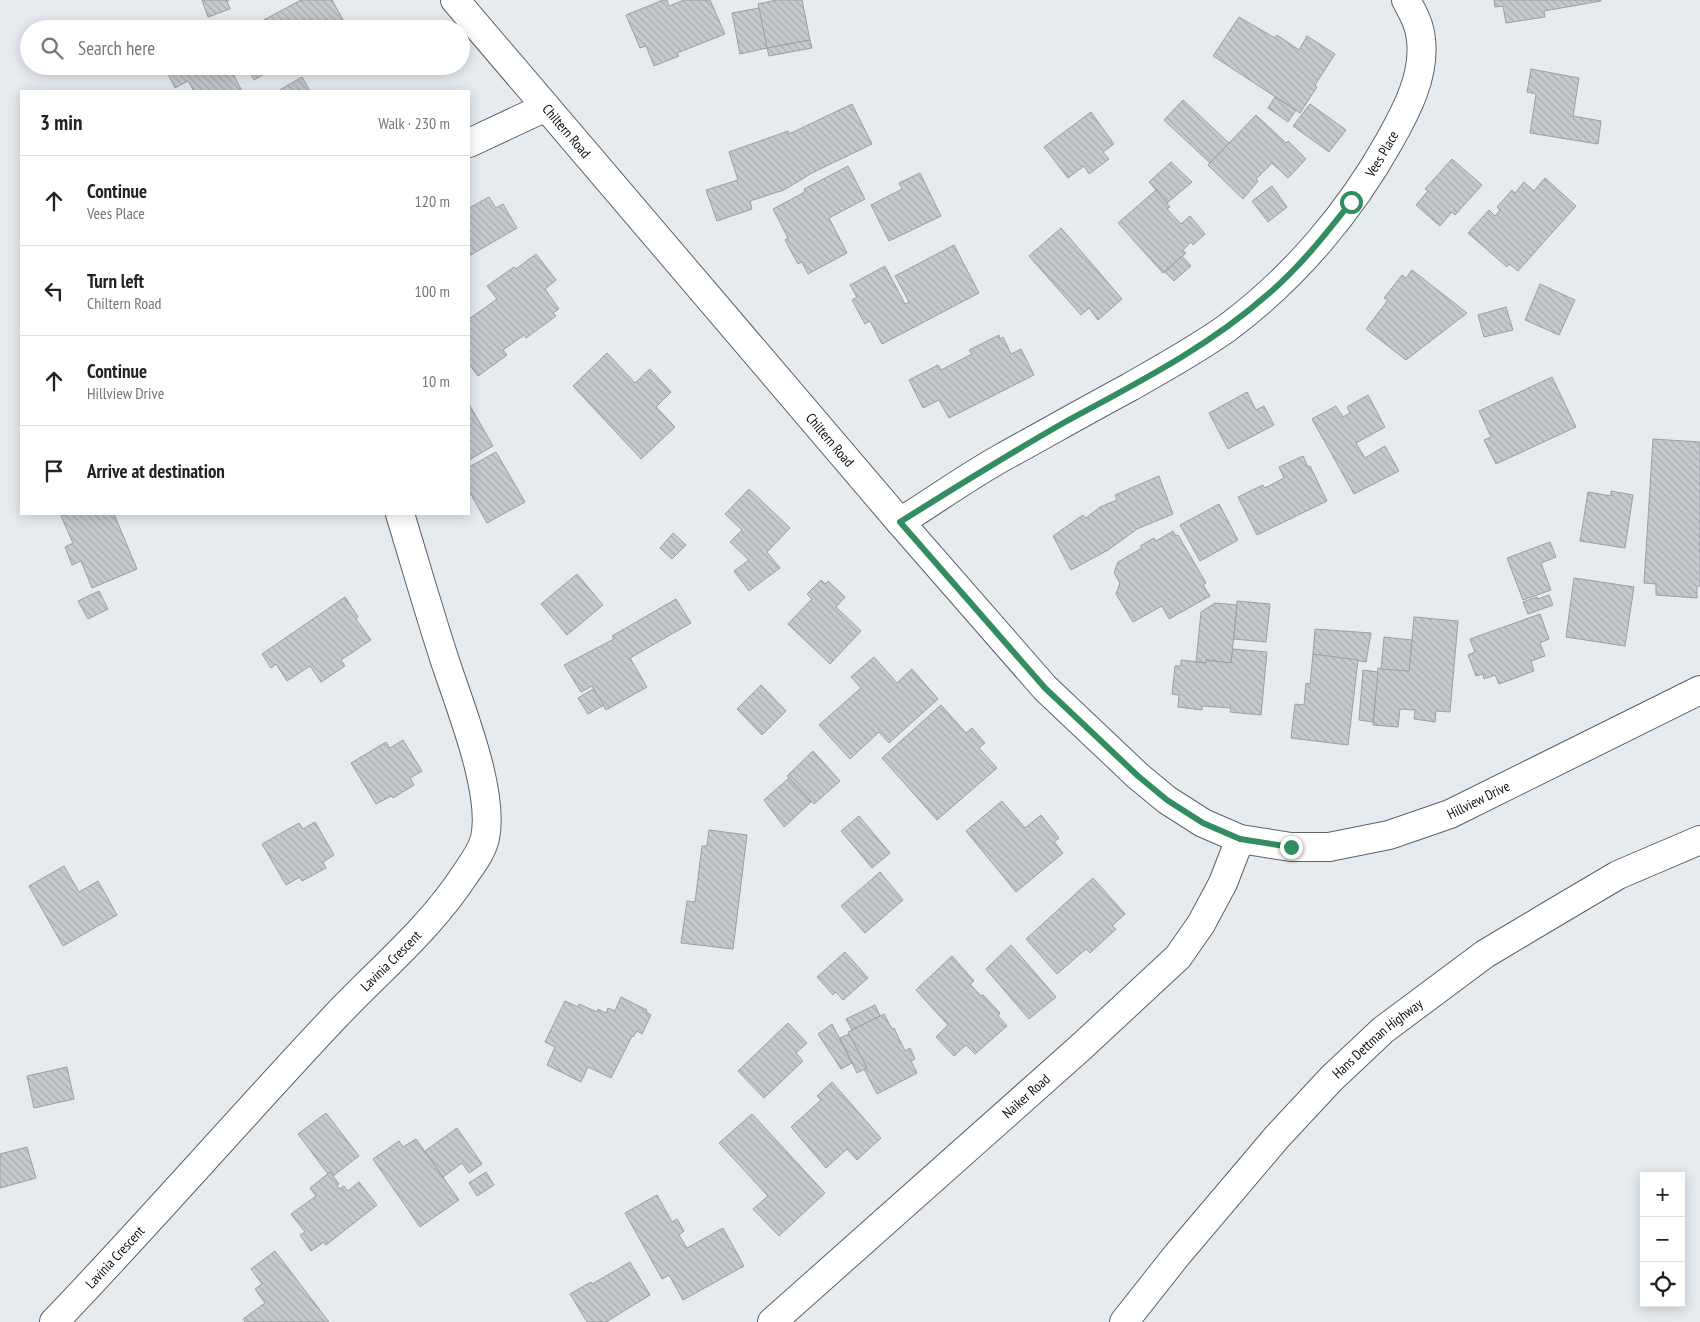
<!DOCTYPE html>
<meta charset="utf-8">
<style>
:root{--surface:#fff;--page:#f6f6f6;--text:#222;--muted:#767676;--line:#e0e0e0}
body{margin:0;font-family:"PT Sans Narrow",sans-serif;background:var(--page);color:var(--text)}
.controls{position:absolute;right:15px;bottom:15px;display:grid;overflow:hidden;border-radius:0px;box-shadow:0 2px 12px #0003}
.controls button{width:45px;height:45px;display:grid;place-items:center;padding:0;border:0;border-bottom:1px solid var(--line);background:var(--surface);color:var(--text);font:25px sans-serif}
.stop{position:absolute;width:15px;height:15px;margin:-11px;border:4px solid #338d63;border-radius:50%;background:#fff}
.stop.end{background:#338d63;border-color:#fff;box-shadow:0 1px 5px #0008}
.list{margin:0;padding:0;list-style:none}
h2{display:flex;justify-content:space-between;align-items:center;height:65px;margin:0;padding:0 20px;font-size:21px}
h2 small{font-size:16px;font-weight:400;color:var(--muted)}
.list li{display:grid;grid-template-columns:32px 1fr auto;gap:15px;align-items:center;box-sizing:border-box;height:90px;padding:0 20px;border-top:1px solid var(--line)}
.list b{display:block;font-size:19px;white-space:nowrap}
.list p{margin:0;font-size:16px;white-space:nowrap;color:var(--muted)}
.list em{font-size:16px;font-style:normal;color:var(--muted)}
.icon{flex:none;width:28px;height:28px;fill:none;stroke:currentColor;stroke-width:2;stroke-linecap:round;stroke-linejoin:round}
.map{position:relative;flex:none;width:1700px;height:1322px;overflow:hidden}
.search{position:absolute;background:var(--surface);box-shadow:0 2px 12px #0003;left:20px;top:20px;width:450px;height:55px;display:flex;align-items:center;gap:12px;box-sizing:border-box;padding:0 18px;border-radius:28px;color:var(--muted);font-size:19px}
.panel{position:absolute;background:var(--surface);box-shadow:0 2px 12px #0003;left:20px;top:90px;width:450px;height:425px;border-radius:0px}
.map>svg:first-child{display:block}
.building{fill:url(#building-back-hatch);stroke:#9a9fa4}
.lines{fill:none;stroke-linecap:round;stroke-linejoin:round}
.street-casing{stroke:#5e6267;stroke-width:30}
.secondary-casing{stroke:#5e6267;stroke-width:30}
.street{stroke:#fff;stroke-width:28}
.secondary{stroke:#fff;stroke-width:28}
.route{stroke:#338d63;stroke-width:6}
.labels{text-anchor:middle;stroke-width:4.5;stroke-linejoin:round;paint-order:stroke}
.street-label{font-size:14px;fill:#0b0d0e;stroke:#e6ebf0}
</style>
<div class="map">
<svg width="1700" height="1322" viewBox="0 0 1700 1322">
<defs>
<pattern id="building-back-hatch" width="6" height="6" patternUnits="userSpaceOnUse" patternTransform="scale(1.25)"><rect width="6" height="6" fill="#c5cacf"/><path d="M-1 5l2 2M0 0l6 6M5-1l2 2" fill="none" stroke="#a8acb1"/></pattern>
</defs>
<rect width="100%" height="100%" fill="#e6ebf0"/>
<g class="building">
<polygon points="202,0 229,0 227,1 230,9 208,17"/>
<polygon points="301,0 332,0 348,29 247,29"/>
<polygon points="663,0 667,0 669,6 684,0 710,0 725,34 677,53 679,56 654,66 646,46 640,48 626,15"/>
<polygon points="777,0 802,0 810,40 767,48 758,4"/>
<polygon points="1494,0 1601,0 1601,1 1544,11 1545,17 1506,23 1503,6 1495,7"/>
<polygon points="759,8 767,48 740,54 732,13"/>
<polygon points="1239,17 1275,38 1277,35 1299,50 1307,36 1335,54 1315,85 1317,87 1300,113 1213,56"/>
<polygon points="810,40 812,48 769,56 767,48"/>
<polygon points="180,66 229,66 242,91 194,91 188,81 175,88 168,74"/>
<polygon points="246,66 279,66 254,80"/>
<polygon points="1531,69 1579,78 1573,116 1601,121 1598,144 1530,133 1536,94 1527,92"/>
<polygon points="302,77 310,91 278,91"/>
<polygon points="1275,97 1296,110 1288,122 1268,108"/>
<polygon points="1183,100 1229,143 1210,163 1164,120"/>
<polygon points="852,104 872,144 812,173 784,190 750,201 752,209 717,221 706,190 738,180 729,152 788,131 789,134"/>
<polygon points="1310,104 1346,130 1329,152 1293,126"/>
<polygon points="1091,112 1114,144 1103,152 1109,159 1089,174 1084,166 1068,178 1044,147"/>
<polygon points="1256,115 1286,143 1288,141 1306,159 1288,178 1272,163 1256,179 1258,181 1243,199 1208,165"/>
<polygon points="1452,159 1482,185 1455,215 1452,212 1440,226 1416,205 1428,191 1425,189"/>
<polygon points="1171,162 1192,182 1167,203 1149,182"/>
<polygon points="848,166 865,199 829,218 847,253 808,274 802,262 798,264 785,240 788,238 773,209 805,192 804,189"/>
<polygon points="920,173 941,216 889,241 871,205 902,189 899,183"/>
<polygon points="1545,178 1576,206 1518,271 1509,264 1507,267 1468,233 1489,210 1495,216 1500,210 1497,207 1512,190 1515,193 1524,182 1534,191"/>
<polygon points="1272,186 1287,207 1268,222 1252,201"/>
<polygon points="1156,190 1170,207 1167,209 1181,224 1190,216 1205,234 1193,245 1191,242 1183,250 1186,253 1163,273 1118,223"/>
<polygon points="489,197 496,208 503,204 517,228 469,256 469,208"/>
<polygon points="1061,228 1122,299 1098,320 1089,308 1081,315 1029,256"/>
<polygon points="954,245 979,293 882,344 870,321 865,324 852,300 857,297 850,285 885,266 905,304 909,302 895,276"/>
<polygon points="536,254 556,280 545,289 559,309 553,313 556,316 526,338 524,335 503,350 507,355 478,376 469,364 469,319 497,299 487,286 514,267 516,269"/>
<polygon points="1182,256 1191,266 1174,281 1165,272"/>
<polygon points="1412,270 1467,313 1406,360 1366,329 1388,300 1384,298 1402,275 1406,278"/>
<polygon points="1540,284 1575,300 1559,335 1525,320"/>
<polygon points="1506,307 1513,330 1484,337 1478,315"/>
<polygon points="999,335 1000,339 1003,337 1011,354 1021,349 1034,375 949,418 939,400 923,408 909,380 938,365 941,370 972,354 969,350"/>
<polygon points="607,353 635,383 650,369 671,392 656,407 675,427 641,459 573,386"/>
<polygon points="1552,377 1576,427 1496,464 1484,440 1491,437 1479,411"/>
<polygon points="1247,392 1256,410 1264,406 1274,425 1228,449 1209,413"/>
<polygon points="1368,395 1385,427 1356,443 1365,458 1385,446 1399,471 1354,494 1312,419 1336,406 1343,417 1350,413 1347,407"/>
<polygon points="469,404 493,446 469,460"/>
<polygon points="1653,439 1700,442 1700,586 1697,586 1697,598 1656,595 1656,584 1644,583"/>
<polygon points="496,452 525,502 487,523 469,491 469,467"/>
<polygon points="1303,456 1308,467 1310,466 1327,501 1257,535 1238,497 1263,485 1265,488 1284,478 1279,467"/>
<polygon points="1159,476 1173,514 1137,529 1108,550 1071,570 1053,536 1083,515 1086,518 1100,507 1117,500 1115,495"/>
<polygon points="749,489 790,528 767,552 780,568 749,591 734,571 749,560 730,542 742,530 725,514"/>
<polygon points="1611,491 1633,495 1625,548 1580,541 1588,492 1611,496"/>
<polygon points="1219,504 1238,540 1200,561 1180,525"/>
<polygon points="67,514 114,514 137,569 92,588 81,561 72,565 65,547 73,543 61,516"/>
<polygon points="1173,531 1176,536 1178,535 1206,583 1203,585 1210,596 1169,619 1162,606 1133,622 1116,594 1120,583 1114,573 1118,562 1142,548 1140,546 1154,538 1156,541"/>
<polygon points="673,533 686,545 672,559 660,548"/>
<polygon points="1550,542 1556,557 1541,563 1551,590 1523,600 1507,558"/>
<polygon points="577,574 603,605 567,635 541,604"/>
<polygon points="1574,578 1634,587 1625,646 1566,637"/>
<polygon points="821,580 825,584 828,581 845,597 836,607 861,631 830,664 788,624 812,599 807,594"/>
<polygon points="99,591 108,609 88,619 78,601"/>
<polygon points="1549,595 1553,605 1528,614 1523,602 1537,597 1538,599"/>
<polygon points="345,597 358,617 356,619 371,640 341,660 345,666 321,682 310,666 287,681 276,664 271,668 262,654"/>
<polygon points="676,599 691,623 630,658 647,687 606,710 592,686 581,692 564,665 614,639 612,636"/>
<polygon points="1237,601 1270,604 1266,642 1234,639"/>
<polygon points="1215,603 1237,605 1231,663 1206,660 1206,663 1196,662 1201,612"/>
<polygon points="1540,614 1549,639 1540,643 1545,656 1531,661 1534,671 1499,684 1495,675 1484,679 1483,674 1476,676 1468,655 1475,652 1470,639"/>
<polygon points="1414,617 1458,621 1450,712 1436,711 1435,722 1414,719 1415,710 1400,709 1398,727 1373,725 1378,668 1409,671"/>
<polygon points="1315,629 1371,633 1366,662 1313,654"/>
<polygon points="1384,637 1412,640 1409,671 1381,669"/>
<polygon points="1233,649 1267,652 1261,715 1230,712 1231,708 1202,706 1202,710 1178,707 1179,695 1172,694 1175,666 1181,666 1181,660 1206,663 1206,660 1231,663"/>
<polygon points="1313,654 1358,660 1348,745 1291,738 1295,704 1304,705 1306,683 1310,684"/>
<polygon points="874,657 897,683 912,669 938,699 889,743 879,732 850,759 819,725 861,688 851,677"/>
<polygon points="1363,670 1378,672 1373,722 1359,720"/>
<polygon points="761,685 786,711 762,735 737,709"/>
<polygon points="593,689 604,705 588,714 578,698"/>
<polygon points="941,705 966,733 972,728 985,743 979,748 997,768 937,820 882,758"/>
<polygon points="403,740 422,771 410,778 414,785 393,798 391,796 376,804 351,763 386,742 390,748"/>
<polygon points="813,751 840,781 814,804 787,776"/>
<polygon points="789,778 811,802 784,827 764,800"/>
<polygon points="1002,801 1025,828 1041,815 1059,838 1054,842 1063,853 1016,892 966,831"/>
<polygon points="859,816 890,853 872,868 841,831"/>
<polygon points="315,822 334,855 323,862 326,868 302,881 300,877 286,885 262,844 299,823 303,829"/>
<polygon points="709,830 747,835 733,949 681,943 687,901 695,902 702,846 707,846"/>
<polygon points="64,866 79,892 98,881 117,915 63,946 29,886"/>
<polygon points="880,872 903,900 865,933 841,906"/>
<polygon points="1093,878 1125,914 1112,926 1116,929 1090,953 1086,949 1057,974 1026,939"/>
<polygon points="1011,945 1056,997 1029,1019 986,969"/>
<polygon points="845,952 868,978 843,1000 836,992 833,995 817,977"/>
<polygon points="952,956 974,981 970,984 981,996 983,995 1000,1013 998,1016 1007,1026 975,1054 966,1045 954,1056 936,1037 948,1025 916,990"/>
<polygon points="621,997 647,1010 646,1012 651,1015 642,1034 637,1031 633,1037 632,1036 611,1078 588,1067 581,1082 547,1065 555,1047 545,1042 565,1001 578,1007 579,1004 597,1012 598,1009 606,1013 608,1008 615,1011"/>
<polygon points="875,1005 880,1016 852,1030 846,1019"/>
<polygon points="884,1014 892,1029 894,1028 905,1051 910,1048 915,1059 911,1061 917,1073 877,1094 864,1069 867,1068 848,1032"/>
<polygon points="788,1023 807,1043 796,1053 803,1061 764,1098 738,1071"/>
<polygon points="832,1024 852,1063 841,1069 818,1034"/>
<polygon points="849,1034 867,1068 857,1073 840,1038"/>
<polygon points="67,1067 74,1099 34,1108 27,1076"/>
<polygon points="832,1082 881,1138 857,1160 847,1149 826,1168 791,1127 821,1100 817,1096"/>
<polygon points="326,1113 359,1156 333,1176 330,1172 328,1174 298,1134"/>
<polygon points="752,1114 825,1193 779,1236 753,1209 768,1196 719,1143"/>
<polygon points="457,1128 482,1164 469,1173 462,1163 443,1177 425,1151"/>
<polygon points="416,1139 459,1200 420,1227 373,1159 399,1141 403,1147"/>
<polygon points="27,1147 36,1178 0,1188 0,1154"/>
<polygon points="330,1172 339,1184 337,1185 339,1189 344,1186 348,1191 359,1182 377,1205 326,1245 324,1242 311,1251 300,1235 305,1232 291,1214 316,1196 310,1188"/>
<polygon points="486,1172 494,1185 477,1196 469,1183"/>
<polygon points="657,1195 672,1222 677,1219 684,1231 679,1235 687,1248 723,1228 744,1266 683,1300 669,1275 662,1279 625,1213"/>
<polygon points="275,1251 329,1322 245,1322 243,1319 265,1303 255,1289 262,1284 251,1269"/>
<polygon points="630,1262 650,1295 606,1322 587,1322 570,1294 591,1282 592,1284"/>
</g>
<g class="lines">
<g class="street-casing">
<g id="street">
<path id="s1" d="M455,0L900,522L1045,688L1138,776L1167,800L1203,823L1240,839L1291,847H1329L1389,835L1450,814L1700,690"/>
<polyline points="469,143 546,107"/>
<path id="s2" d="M900,522C934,501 967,477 1003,457C1045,434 1087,410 1130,387C1163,368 1196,350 1227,328C1294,278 1350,212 1390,140C1407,110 1425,75 1421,40C1420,25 1413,13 1406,0"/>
<path id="s3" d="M54,1322C149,1223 239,1119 333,1019C378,971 430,929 466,873C473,863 482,851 485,838C495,792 460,707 445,661C429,612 415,563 400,514"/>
<path id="s4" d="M772,1322L1080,1048L1178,957L1201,924L1223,883L1240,839"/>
</g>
</g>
<g class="secondary-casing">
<g id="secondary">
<path id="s5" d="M1124,1322L1177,1255L1277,1137L1331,1079L1383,1030L1485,954L1552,914L1618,875L1700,840"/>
</g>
</g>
<use href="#street" class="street"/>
<use href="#secondary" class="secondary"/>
</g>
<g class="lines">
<path class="route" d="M1291,847L1240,839L1203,823L1167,800L1138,776L1045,688L900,522C954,488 1009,454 1065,422C1135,384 1207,348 1267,295C1299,268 1325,235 1351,202"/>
</g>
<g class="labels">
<g class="street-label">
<text dy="5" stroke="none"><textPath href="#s1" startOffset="172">Chiltern Road</textPath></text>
<text dy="5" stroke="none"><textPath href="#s2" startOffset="615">Vees Place</textPath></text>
<text dy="5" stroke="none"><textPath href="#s1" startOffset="578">Chiltern Road</textPath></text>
<text dy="5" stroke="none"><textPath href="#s1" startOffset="1402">Hillview Drive</textPath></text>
<text dy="5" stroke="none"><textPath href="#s3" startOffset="494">Lavinia Crescent</textPath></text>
<text dy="5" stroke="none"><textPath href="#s5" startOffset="381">Hans Dettman Highway</textPath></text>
<text dy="5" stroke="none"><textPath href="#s4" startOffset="340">Naiker Road</textPath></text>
<text dy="5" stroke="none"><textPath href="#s3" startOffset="89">Lavinia Crescent</textPath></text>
</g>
</g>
</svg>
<div class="controls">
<button>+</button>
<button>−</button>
<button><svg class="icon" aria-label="locate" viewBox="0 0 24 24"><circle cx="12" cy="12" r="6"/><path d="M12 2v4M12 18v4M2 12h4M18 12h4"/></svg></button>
</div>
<div class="stop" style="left:1351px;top:202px"></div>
<div class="stop end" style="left:1291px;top:847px"></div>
<div class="search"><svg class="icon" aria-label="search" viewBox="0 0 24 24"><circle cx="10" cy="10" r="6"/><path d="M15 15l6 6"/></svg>Search here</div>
<section class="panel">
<h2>3 min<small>Walk · 230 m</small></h2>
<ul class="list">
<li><svg class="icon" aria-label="ahead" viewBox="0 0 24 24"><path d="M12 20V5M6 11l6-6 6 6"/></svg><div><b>Continue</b><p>Vees Place</p></div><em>120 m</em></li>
<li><svg class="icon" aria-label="left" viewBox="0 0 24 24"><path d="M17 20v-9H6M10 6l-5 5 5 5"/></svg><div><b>Turn left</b><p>Chiltern Road</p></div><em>100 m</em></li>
<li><svg class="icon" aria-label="ahead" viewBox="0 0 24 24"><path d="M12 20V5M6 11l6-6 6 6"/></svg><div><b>Continue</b><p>Hillview Drive</p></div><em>10 m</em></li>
<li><svg class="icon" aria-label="arrive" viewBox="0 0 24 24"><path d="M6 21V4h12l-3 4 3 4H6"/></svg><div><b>Arrive at destination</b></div></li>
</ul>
</section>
</div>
